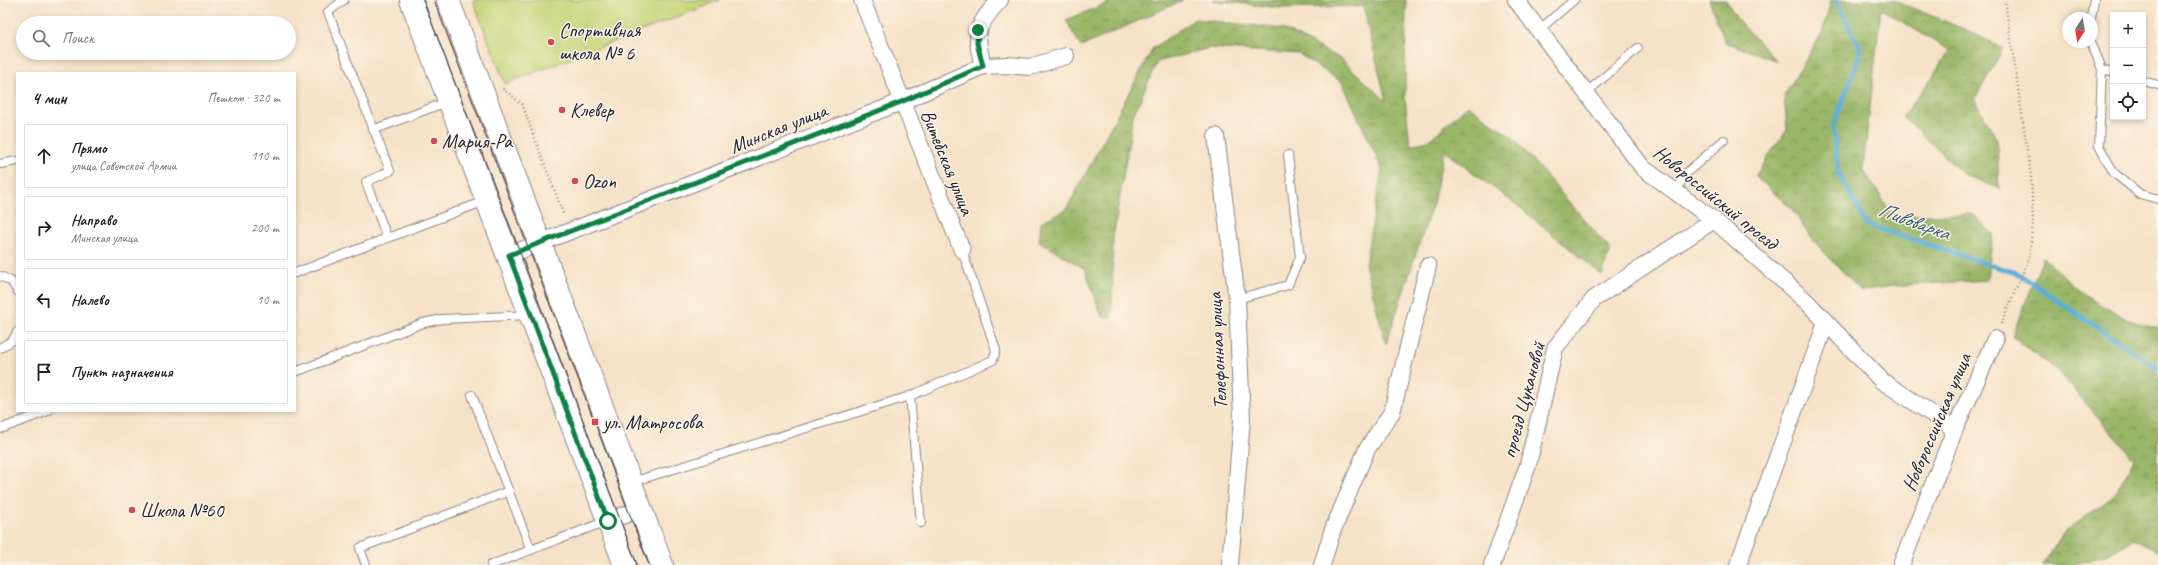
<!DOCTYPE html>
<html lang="ru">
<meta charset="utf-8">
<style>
:root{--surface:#fff;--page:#f2f2f2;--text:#202124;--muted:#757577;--line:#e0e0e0}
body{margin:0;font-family:Caveat,sans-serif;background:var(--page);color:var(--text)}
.controls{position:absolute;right:12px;top:12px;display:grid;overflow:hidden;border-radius:0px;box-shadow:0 2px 6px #0003}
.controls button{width:36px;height:36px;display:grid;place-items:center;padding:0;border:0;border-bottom:1px solid var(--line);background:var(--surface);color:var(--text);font:20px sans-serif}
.compass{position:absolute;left:2062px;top:12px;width:36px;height:36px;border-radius:50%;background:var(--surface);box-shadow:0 2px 6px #0003;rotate:192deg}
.stop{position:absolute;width:12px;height:12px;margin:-9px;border:3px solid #0b8043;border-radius:50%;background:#fff}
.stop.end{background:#0b8043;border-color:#fff;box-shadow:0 1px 4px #0008}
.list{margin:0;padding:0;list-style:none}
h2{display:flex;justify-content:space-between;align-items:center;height:52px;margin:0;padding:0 16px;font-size:17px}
h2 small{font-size:13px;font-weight:400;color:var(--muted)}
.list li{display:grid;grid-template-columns:26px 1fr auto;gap:12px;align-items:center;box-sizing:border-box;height:64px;margin:0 8px 8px;padding:0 8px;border:1px solid var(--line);border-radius:0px}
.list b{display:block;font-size:15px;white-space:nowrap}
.list p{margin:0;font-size:13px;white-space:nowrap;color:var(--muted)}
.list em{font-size:13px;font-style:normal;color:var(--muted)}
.icon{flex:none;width:22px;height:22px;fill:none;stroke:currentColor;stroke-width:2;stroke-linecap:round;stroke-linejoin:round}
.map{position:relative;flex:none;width:2158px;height:565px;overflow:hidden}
.search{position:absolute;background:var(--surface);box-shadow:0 2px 6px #0003;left:16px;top:16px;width:280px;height:44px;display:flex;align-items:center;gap:10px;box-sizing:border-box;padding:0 14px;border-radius:22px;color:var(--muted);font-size:15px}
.panel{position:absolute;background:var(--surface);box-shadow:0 2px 6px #0003;left:16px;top:72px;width:280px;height:340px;border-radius:0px}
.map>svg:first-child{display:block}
.forest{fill:url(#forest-crowns);stroke:#5e6c51}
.garden{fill:#c3d476;stroke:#727b58}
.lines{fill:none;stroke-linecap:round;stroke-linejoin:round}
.stream{stroke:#59aed5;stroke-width:5}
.service-casing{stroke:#8c8282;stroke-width:10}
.minor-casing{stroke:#8c8282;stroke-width:18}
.secondary-casing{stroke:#8c8282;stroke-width:24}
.path{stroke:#8c8282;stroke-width:2.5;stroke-dasharray:1 3;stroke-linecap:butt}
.service{stroke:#fff;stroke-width:8}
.minor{stroke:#fff;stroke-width:16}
.secondary{stroke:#fff;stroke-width:22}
.tram{stroke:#22223b;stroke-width:1}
.route{stroke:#0b8043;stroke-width:5}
.poi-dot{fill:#d1495b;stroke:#fcf5e5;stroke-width:1.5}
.labels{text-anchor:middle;stroke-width:3;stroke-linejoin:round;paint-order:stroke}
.poi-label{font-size:20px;fill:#22223b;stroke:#fcf5e5;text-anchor:start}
.street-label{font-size:20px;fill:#22223b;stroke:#fcf5e5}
.water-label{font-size:21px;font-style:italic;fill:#385a79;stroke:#fcf5e5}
</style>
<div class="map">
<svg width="2158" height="565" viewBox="0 0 2158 565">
<defs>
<pattern id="forest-crowns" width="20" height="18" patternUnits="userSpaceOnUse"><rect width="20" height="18" fill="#9ab667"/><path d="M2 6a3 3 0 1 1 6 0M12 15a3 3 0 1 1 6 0" fill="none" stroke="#7d9456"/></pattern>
</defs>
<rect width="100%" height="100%" fill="#fcf5e5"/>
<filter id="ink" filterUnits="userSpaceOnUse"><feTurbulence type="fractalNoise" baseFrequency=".025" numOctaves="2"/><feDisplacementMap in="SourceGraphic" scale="8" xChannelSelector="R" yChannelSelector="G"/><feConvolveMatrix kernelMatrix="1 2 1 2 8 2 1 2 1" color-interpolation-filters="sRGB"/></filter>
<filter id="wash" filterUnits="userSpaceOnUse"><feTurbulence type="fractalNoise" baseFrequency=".012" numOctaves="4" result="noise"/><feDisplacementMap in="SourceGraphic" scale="16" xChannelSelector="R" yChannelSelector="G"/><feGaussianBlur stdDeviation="0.9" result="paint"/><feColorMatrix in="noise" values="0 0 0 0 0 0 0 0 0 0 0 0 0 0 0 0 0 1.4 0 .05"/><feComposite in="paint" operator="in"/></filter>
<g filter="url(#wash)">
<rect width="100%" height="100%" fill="#f6e2c8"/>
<g class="forest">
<polygon points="1115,0 1183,0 1081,47 1066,20"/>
<polygon points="1212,0 1406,0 1405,97 1410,145 1428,141 1468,105 1513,138 1610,249 1602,275 1522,209 1444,151 1433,203 1386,344 1365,264 1382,169 1342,82 1299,54 1210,48 1157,62 1133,116 1113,238 1112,317 1102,317 1085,269 1039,241 1041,222 1066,210 1153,48 1195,19 1283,29 1341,59 1386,101 1363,6 1280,8"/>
<polygon points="1709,0 1726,0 1737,19 1777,61 1725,42"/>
<polygon points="1831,0 1893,0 1976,34 2003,49 1975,99 1997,140 1999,188 1964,175 1903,116 1931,79 1949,50 1881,9 1863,169 1893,216 1973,214 1993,234 1987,280 1892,286 1861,291 1810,237 1792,209 1755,176 1787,129 1784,96 1822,33"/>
<polygon points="2043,258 2089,298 2128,320 2158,328 2158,552 2134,539 2107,555 2071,565 2042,565 2065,532 2115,495 2134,459 2059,372 2012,336"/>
</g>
<polygon class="garden" points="473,0 721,0 505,84"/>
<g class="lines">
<polyline class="stream" points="1836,0 1861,51 1833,127 1838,172 1867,225 2019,274 2158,369"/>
</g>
</g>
<g filter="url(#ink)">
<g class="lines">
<g class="service-casing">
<g id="service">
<polyline points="344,0 328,12 390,171 366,182 387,237"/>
<polyline points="2091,18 2094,0"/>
<polyline points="1540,29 1574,0"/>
<polyline points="2091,42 2102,69 2099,146 2114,173 2140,194 2158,199"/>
<polyline points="2102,69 2113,72"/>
<polyline points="2143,81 2158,85"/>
<polyline points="1587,92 1638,48"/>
<polyline points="373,130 449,101"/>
<polyline points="0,164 17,161"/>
<polyline points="1676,194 1684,175 1724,140"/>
<polyline points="295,273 485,201"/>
<polyline points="0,276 11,281 17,291"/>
<polyline points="1237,299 1288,285 1300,257 1288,155"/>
<polyline points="0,348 13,340 17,332"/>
<polyline points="295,372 423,323 442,319 529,315"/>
<polyline points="472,395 531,550"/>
<polyline points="910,396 921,523"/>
<polyline points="0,429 48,411"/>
<polyline points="632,482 910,396 993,360 996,350 962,250"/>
<polyline points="366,565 360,548 509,491"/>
<polyline points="491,565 607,521"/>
</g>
</g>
<g class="minor-casing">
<g id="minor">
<polyline points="862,0 962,250"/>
<polyline points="1516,0 1643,168 1714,220 1807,302 1882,381 1955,429"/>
<path d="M983,66C974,32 976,26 1000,0"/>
<polyline points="1216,136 1237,299 1242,419 1230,565"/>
<polyline points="509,255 901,102 983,66 1008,65 1030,67 1066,56"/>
<polyline points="608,521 641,509"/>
<polyline points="1322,565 1332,532 1367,449 1392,412 1428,266"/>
<polyline points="1492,565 1528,465 1555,348 1594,299 1714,220"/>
<polyline points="1738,565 1826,323"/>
<polyline points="1901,565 1955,429 1995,339"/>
</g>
</g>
<g class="secondary-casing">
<g id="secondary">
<polyline points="411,0 625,565"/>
<polyline points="448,0 662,565"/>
</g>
</g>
<g class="path">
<polyline points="503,89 522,104 564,216"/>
<polyline points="2001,324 2029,258 2033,222 2031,176 2005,0"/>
</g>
<use href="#service" class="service"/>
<use href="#minor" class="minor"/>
<use href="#secondary" class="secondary"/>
<g class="tram">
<polyline points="423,0 520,252 637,565"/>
<polyline points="434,0 649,565"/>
</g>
</g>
</g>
<g class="lines" filter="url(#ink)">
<polyline class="route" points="608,521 509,255 901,102 983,66 977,43 978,30"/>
</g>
<g class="poi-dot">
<circle cx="551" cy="42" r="4"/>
<circle cx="562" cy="110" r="4"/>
<circle cx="434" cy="141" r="4"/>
<circle cx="575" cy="181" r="4"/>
<rect x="591" y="418" width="8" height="8" rx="2"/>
<circle cx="132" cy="510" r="4"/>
</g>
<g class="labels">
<g class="poi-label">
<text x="559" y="37">Спортивная<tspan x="559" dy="23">школа № 6</tspan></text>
<text x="570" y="117">Клевер</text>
<text x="442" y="148">Мария-Ра</text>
<text x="583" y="188">Ozon</text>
<text x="603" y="429">ул. Матросова</text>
<text x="140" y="517">Школа №60</text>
</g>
<g class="street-label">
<text transform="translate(778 128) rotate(-22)" y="7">Минская улица</text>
<text transform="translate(948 162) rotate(68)" y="7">Витебская улица</text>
<text transform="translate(1716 197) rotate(39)" y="7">Новороссийский проезд</text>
<text transform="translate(1217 351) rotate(-93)" y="7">Телефонная улица</text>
<text transform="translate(1523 400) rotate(-75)" y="7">проезд Цукановой</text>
<text transform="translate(1936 422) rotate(-67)" y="7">Новороссийская улица</text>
</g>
<g class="water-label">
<text transform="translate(1914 221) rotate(20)" y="7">Пивоварка</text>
</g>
</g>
</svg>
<div class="controls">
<button>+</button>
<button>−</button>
<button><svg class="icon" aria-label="locate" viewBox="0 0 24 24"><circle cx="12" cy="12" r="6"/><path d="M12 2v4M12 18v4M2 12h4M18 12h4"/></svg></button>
</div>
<svg class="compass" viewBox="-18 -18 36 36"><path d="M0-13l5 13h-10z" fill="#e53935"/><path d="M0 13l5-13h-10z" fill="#757577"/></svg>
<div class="stop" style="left:608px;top:521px"></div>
<div class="stop end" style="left:978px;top:30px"></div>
<div class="search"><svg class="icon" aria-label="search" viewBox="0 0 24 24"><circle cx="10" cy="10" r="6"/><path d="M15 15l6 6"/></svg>Поиск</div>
<section class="panel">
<h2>4 мин<small>Пешком · 320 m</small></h2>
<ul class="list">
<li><svg class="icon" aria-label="ahead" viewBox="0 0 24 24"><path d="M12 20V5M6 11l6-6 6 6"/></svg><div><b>Прямо</b><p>улица Советской Армии</p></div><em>110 m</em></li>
<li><svg class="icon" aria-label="right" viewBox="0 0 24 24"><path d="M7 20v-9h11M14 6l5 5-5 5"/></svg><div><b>Направо</b><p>Минская улица</p></div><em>200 m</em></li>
<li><svg class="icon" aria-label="left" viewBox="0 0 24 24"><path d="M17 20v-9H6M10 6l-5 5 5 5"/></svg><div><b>Налево</b></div><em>10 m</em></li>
<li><svg class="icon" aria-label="arrive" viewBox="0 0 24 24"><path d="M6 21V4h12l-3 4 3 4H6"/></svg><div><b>Пункт назначения</b></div></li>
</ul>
</section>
</div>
